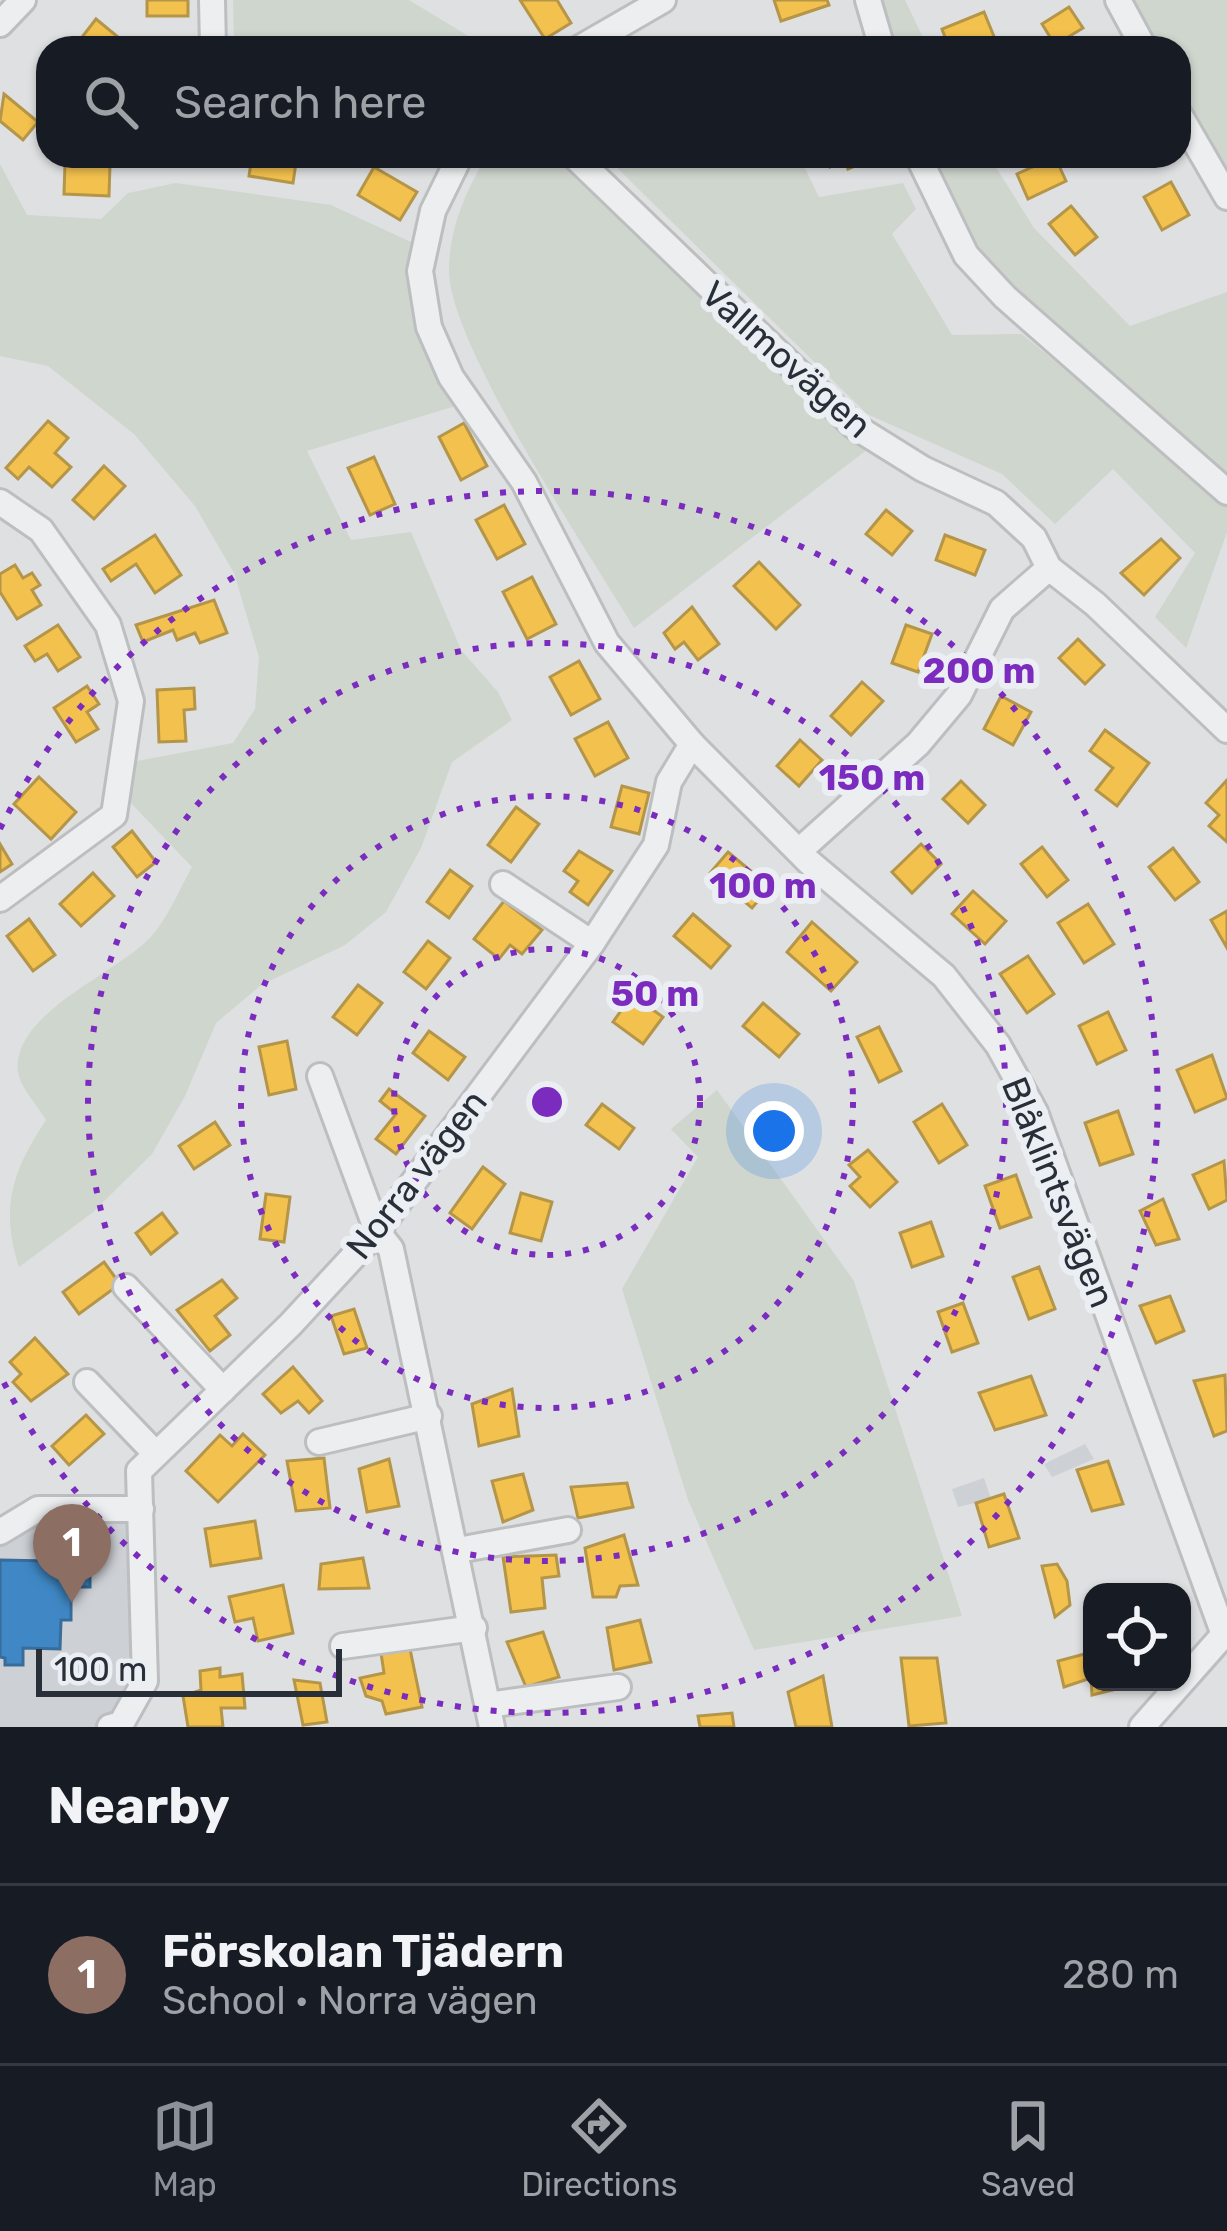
<!DOCTYPE html>
<meta charset="utf-8">
<style>
:root{--surface:#171b24;--page:#242831;--text:#f1f3f6;--muted:#9ea1a6;--line:#363941;--accent:#8c9099}
body{margin:0;font-family:Rubik,sans-serif;background:var(--page);color:var(--text)}
.controls{position:absolute;right:36px;bottom:36px;display:grid;overflow:hidden;border-radius:24px;box-shadow:0 3px 9px #0004}
.controls button{width:108px;height:108px;display:grid;place-items:center;padding:0;border:0;border-bottom:3px solid var(--line);background:var(--surface);color:var(--text);font:60px sans-serif}
.scale{position:absolute;left:36px;bottom:30px;width:306px;box-sizing:border-box;padding-left:12px;border:6px solid #282f39;border-top:0;font-size:33px;line-height:42px;white-space:nowrap;color:#282f39;-webkit-text-stroke:9px #ebeff3;paint-order:stroke}
.you{position:absolute;left:774px;top:1131px;width:42px;height:42px;margin:-30px;border:9px solid #fff;border-radius:50%;background:#1a73e8;box-shadow:0 0 0 18px #1a73e833}
.badge{display:grid;place-items:center;width:78px;height:78px;border-radius:50%;background:var(--accent);color:#fff;font-size:39px;font-weight:700}
.pin{position:absolute;translate:-50% -99px;filter:drop-shadow(0 3px 6px #0008)}
.pin::after{content:'';position:absolute;top:63px;width:42px;height:36px;background:inherit;clip-path:polygon(0 0,100% 0,50% 100%)}
.list{margin:0;padding:0;list-style:none}
h2{display:flex;justify-content:space-between;align-items:center;height:156px;margin:0;padding:0 48px;font-size:51px}
h2 small{font-size:39px;font-weight:400;color:var(--muted)}
.list li{display:grid;grid-template-columns:78px 1fr auto;gap:36px;align-items:center;box-sizing:border-box;height:180px;padding:0 48px;border-top:3px solid var(--line)}
.list b{display:block;font-size:45px;white-space:nowrap}
.list p{margin:0;font-size:39px;white-space:nowrap;color:var(--muted)}
.list em{font-size:39px;font-style:normal;color:var(--muted)}
.icon{flex:none;width:66px;height:66px;fill:none;stroke:currentColor;stroke-width:2;stroke-linecap:round;stroke-linejoin:round}
.map{position:relative;flex:none;width:1227px;height:1727px;overflow:hidden}
.search{position:absolute;background:var(--surface);box-shadow:0 3px 9px #0004;left:36px;right:36px;top:36px;height:132px;display:flex;align-items:center;gap:30px;box-sizing:border-box;padding:0 42px;border-radius:36px;color:var(--muted);font-size:45px}
.sheet{height:336px;background:var(--surface)}
nav{display:flex;justify-content:space-around;align-items:center;box-sizing:border-box;height:168px;border-top:3px solid var(--line);background:var(--surface);font-size:33px;color:var(--muted)}
nav a{display:grid;justify-items:center;gap:6px}
nav .on{color:var(--accent)}
.map>svg:first-child{display:block}
.built{fill:#cdd0d5}
.green{fill:#cfd6ce}
.homes{fill:#f2c14e;stroke:#b59548;stroke-width:3}
.schools{fill:#3f88c5;stroke:#386d9b;stroke-width:3}
.lines{fill:none;stroke-linecap:round;stroke-linejoin:round}
.minor-casing{stroke:#bcbec0;stroke-width:30}
.minor{stroke:#edeeef;stroke-width:24}
.ring{fill:none;stroke:#7b2cbf;stroke-width:6;stroke-dasharray:6 12}
.labels{text-anchor:middle;stroke-width:12;stroke-linejoin:round;paint-order:stroke}
.street-label{font-size:36px;fill:#282f39;stroke:#ebeff3}
.centre{fill:#7b2cbf;stroke:#ebeff3;stroke-width:6}
.ring-label{font-size:36px;text-anchor:middle;font-weight:bold;fill:#7b2cbf;stroke:#ebeff3;stroke-width:12;stroke-linejoin:round;paint-order:stroke}
</style>
<div class="map">
<svg width="1227" height="1727" viewBox="0 0 1227 1727">
<rect width="100%" height="100%" fill="#dee0e2"/>
<g class="built">
<polygon points="1085,1444 1094,1459 1052,1477 1044,1464"/>
<polygon points="984,1478 991,1499 958,1507 952,1489"/>
<polygon points="38,1509 141,1509 145,1681 110,1727 0,1727 0,1532"/>
</g>
<g class="green">
<polygon points="233,0 409,0 488,48 234,47"/>
<polygon points="868,0 905,0 928,48 882,48"/>
<polygon points="1118,0 1227,0 1227,197 1179,114 1179,48 1144,48"/>
<path d="M487,156H550L578,173L844,433L868,449L634,628C592,557 446,341 449,268C450,227 466,190 487,156Z"/>
<polygon points="605,156 799,156 819,197 903,183 916,209 892,234 952,335 1022,334 1227,504 1227,532 1186,648 1155,617 1195,553 1113,469 1055,524 1002,474 867,414"/>
<polygon points="918,156 989,156 1034,228 1130,326 1227,292 1227,492 1005,297"/>
<path d="M0,164L27,215L101,219L128,193L176,183L331,205L413,243L414,271L459,405L307,451L351,540L411,532L461,650L498,692L512,720L452,762L421,848L386,912L345,945L261,985L216,1023L185,1096L152,1154L92,1213L19,1267C0,1209 12,1171 46,1120C38,1106 20,1087 18,1072C11,1015 111,976 149,939C167,920 179,890 192,867L129,801L132,762L233,743L255,709L259,657L234,573L195,506L134,434L48,366L0,356Z"/>
<polygon points="717,1090 854,1281 962,1616 754,1650 688,1500 622,1289 698,1157 671,1129"/>
</g>
<g class="homes">
<rect x="147" y="0" width="41" height="16"/>
<polygon points="520,0 557,0 571,23 545,39"/>
<polygon points="774,0 827,0 829,5 781,21"/>
<polygon points="1069,7 1083,28 1055,45 1042,24"/>
<polygon points="984,12 995,39 972,48 949,48 942,29"/>
<polygon points="96,19 124,42 119,48 88,48 79,41"/>
<polygon points="4,94 38,122 23,140 0,121"/>
<polygon points="136,156 192,156 192,161"/>
<polygon points="252,156 297,156 293,183 249,176"/>
<polygon points="826,156 873,156 874,158 848,169 845,160 830,167"/>
<polygon points="1055,157 1066,181 1028,199 1017,174"/>
<polygon points="65,163 110,164 109,196 64,194"/>
<polygon points="374,167 417,192 400,220 358,195"/>
<polygon points="1171,182 1189,215 1162,230 1144,197"/>
<polygon points="1071,206 1097,237 1075,255 1049,224"/>
<polygon points="48,421 68,438 55,453 71,467 52,487 29,467 18,479 6,468"/>
<polygon points="464,423 487,466 461,480 439,437"/>
<polygon points="374,457 395,504 370,515 348,468"/>
<polygon points="104,466 125,486 94,519 73,500"/>
<polygon points="504,505 525,544 497,559 476,520"/>
<polygon points="886,510 912,531 892,555 866,534"/>
<polygon points="155,535 181,575 155,593 136,564 111,581 103,569"/>
<polygon points="945,535 985,550 975,575 936,560"/>
<polygon points="1161,539 1180,558 1144,595 1121,573"/>
<polygon points="759,562 800,605 776,629 734,586"/>
<polygon points="15,565 23,578 32,573 40,585 32,590 41,605 17,619 0,592 0,574"/>
<polygon points="532,577 556,624 527,639 503,592"/>
<polygon points="214,600 227,633 200,643 195,633 177,640 173,630 143,642 136,625"/>
<polygon points="692,607 719,644 698,660 684,642 675,649 664,633"/>
<polygon points="58,625 80,657 58,671 47,654 35,661 25,646"/>
<polygon points="906,625 932,634 918,672 892,663"/>
<polygon points="1078,639 1104,665 1085,684 1059,658"/>
<polygon points="579,661 600,699 571,715 550,677"/>
<polygon points="862,682 883,701 851,735 831,716"/>
<polygon points="87,686 99,704 87,712 98,729 76,742 54,708"/>
<polygon points="194,688 195,709 184,710 186,741 159,742 157,690"/>
<polygon points="1001,696 1031,712 1013,745 984,729"/>
<polygon points="608,722 628,758 595,776 575,739"/>
<polygon points="1105,730 1149,763 1117,806 1096,790 1113,768 1090,751"/>
<polygon points="800,740 822,760 799,786 777,766"/>
<polygon points="39,777 76,812 51,839 14,804"/>
<polygon points="1227,780 1227,842 1209,826 1219,815 1206,803"/>
<polygon points="961,781 985,805 968,823 943,799"/>
<polygon points="622,786 649,793 639,834 611,827"/>
<polygon points="516,807 539,824 511,862 488,845"/>
<polygon points="132,831 156,862 137,877 113,847"/>
<polygon points="0,844 12,864 0,872"/>
<polygon points="921,844 941,864 912,893 892,872"/>
<polygon points="1042,847 1068,880 1047,897 1021,864"/>
<polygon points="1173,848 1199,882 1175,900 1149,867"/>
<polygon points="579,851 612,871 588,905 570,892 578,881 564,871"/>
<polygon points="728,852 770,887 752,908 710,873"/>
<polygon points="450,870 472,886 449,918 427,902"/>
<polygon points="93,873 114,896 81,926 60,904"/>
<polygon points="973,891 1006,921 985,944 952,914"/>
<polygon points="504,901 542,930 522,954 510,945 499,959 474,939"/>
<polygon points="1088,904 1114,944 1084,963 1058,923"/>
<polygon points="1227,911 1227,948 1211,920"/>
<polygon points="693,914 730,946 711,968 674,936"/>
<polygon points="29,919 55,955 33,971 7,936"/>
<polygon points="812,922 857,962 831,991 787,952"/>
<polygon points="428,941 450,958 426,989 404,972"/>
<polygon points="1028,956 1054,994 1027,1013 1000,974"/>
<polygon points="358,985 382,1003 357,1035 333,1017"/>
<polygon points="632,995 663,1017 643,1044 613,1022"/>
<polygon points="763,1003 799,1034 779,1057 743,1026"/>
<polygon points="1108,1012 1126,1050 1097,1064 1079,1026"/>
<polygon points="879,1027 901,1071 879,1082 857,1037"/>
<polygon points="429,1031 465,1057 448,1080 413,1053"/>
<polygon points="287,1041 296,1089 269,1095 259,1047"/>
<polygon points="1212,1055 1227,1098 1195,1112 1177,1070"/>
<polygon points="389,1089 425,1116 396,1154 376,1139 396,1114 380,1101"/>
<polygon points="602,1104 634,1128 619,1149 586,1125"/>
<polygon points="942,1104 967,1145 939,1163 914,1122"/>
<polygon points="1118,1111 1133,1154 1100,1165 1085,1123"/>
<polygon points="215,1122 230,1145 194,1169 179,1146"/>
<polygon points="868,1150 897,1182 870,1207 850,1186 860,1177 849,1165"/>
<polygon points="1224,1161 1227,1200 1209,1209 1193,1175"/>
<polygon points="483,1167 505,1184 472,1229 450,1213"/>
<polygon points="1016,1175 1031,1217 1000,1228 985,1186"/>
<polygon points="521,1193 552,1202 541,1241 510,1233"/>
<polygon points="266,1194 290,1197 284,1242 260,1239"/>
<polygon points="1163,1199 1179,1239 1156,1245 1140,1211"/>
<polygon points="162,1213 177,1233 151,1254 136,1233"/>
<polygon points="931,1222 943,1256 912,1267 900,1233"/>
<polygon points="104,1262 120,1284 79,1314 63,1292"/>
<polygon points="1039,1267 1055,1309 1029,1319 1013,1277"/>
<polygon points="222,1280 237,1298 215,1316 230,1335 210,1351 177,1310"/>
<polygon points="1170,1296 1184,1331 1156,1343 1140,1306"/>
<polygon points="963,1303 978,1343 952,1352 938,1312"/>
<polygon points="354,1309 367,1348 344,1354 331,1316"/>
<polygon points="35,1338 68,1374 31,1401 13,1382 21,1374 10,1362"/>
<polygon points="293,1367 322,1401 309,1413 298,1401 281,1413 263,1394"/>
<polygon points="1225,1375 1227,1431 1214,1436 1194,1381"/>
<polygon points="1031,1376 1046,1415 995,1430 979,1393"/>
<polygon points="512,1389 519,1436 479,1446 472,1404"/>
<polygon points="86,1415 104,1434 69,1465 52,1446"/>
<polygon points="243,1434 265,1455 218,1502 186,1471 220,1435 232,1446"/>
<polygon points="324,1458 330,1508 296,1511 287,1461"/>
<polygon points="389,1459 399,1506 367,1512 359,1469"/>
<polygon points="1108,1461 1123,1504 1092,1511 1077,1470"/>
<polygon points="523,1474 533,1510 503,1522 492,1481"/>
<polygon points="627,1483 633,1507 578,1518 571,1487"/>
<polygon points="1004,1494 1019,1538 989,1547 976,1503"/>
<polygon points="255,1521 261,1558 211,1566 205,1529"/>
<polygon points="624,1535 638,1585 620,1586 616,1597 593,1597 585,1548"/>
<polygon points="556,1555 559,1576 542,1578 545,1608 511,1612 503,1557"/>
<polygon points="363,1558 369,1588 319,1589 321,1564"/>
<polygon points="1057,1564 1067,1581 1070,1605 1055,1617 1042,1566"/>
<polygon points="283,1585 293,1633 258,1641 253,1618 235,1622 229,1597"/>
<polygon points="640,1620 651,1662 614,1670 607,1628"/>
<polygon points="543,1632 559,1677 526,1687 507,1642"/>
<polygon points="410,1649 422,1707 386,1714 382,1701 366,1696 360,1678 384,1673 381,1653"/>
<polygon points="1092,1652 1092,1682 1114,1682 1117,1689 1092,1695 1091,1678 1064,1687 1058,1661"/>
<polygon points="901,1658 937,1658 946,1723 909,1726"/>
<polygon points="220,1668 220,1677 242,1674 245,1708 221,1708 223,1727 188,1727 183,1696 201,1690 200,1671"/>
<polygon points="823,1676 832,1727 796,1727 788,1692"/>
<polygon points="294,1680 320,1683 327,1722 303,1725"/>
<polygon points="732,1713 734,1727 700,1727 698,1716"/>
</g>
<polygon class="schools" points="51,1530 81,1531 81,1565 90,1565 90,1587 71,1587 71,1620 61,1620 60,1649 23,1648 23,1665 5,1665 5,1658 0,1657 0,1560 50,1561"/>
<g class="lines">
<g class="minor-casing">
<g id="minor">
<polyline points="212,0 213,48"/>
<polyline points="868,0 882,48"/>
<polyline points="1118,0 1144,48"/>
<polyline points="0,24 23,0"/>
<polyline points="580,48 663,0"/>
<polyline points="1179,114 1227,197"/>
<polyline points="460,156 433,211 420,271 429,327 451,377 524,482 607,643 692,744 809,862 944,976 998,1045 1035,1112 1224,1635"/>
<polyline points="574,156 854,426 923,469 996,503 1034,538 1049,568 1095,604 1227,730"/>
<polyline points="918,156 966,255 1005,297 1227,492"/>
<polyline points="0,502 41,530 108,625 131,701 114,815 0,899"/>
<polyline points="799,851 918,744 959,695 1002,609 1049,568"/>
<polyline points="503,884 592,943 656,845 669,782 692,744"/>
<polyline points="320,1076 377,1231 391,1249 492,1727"/>
<polyline points="126,1287 223,1390"/>
<polyline points="87,1382 156,1454"/>
<polyline points="319,1442 429,1416"/>
<polyline points="0,1532 38,1509 141,1509"/>
<polyline points="458,1550 568,1530"/>
<polyline points="343,1646 474,1628"/>
<polyline points="488,1705 618,1687"/>
<polyline points="110,1727 121,1724 145,1681 139,1471 290,1325 377,1231 592,943"/>
<polyline points="1142,1727 1227,1631"/>
</g>
</g>
<use href="#minor" class="minor"/>
</g>
<g class="ring">
<circle cx="547" cy="1102" r="153"/>
<circle cx="547" cy="1102" r="306"/>
<circle cx="547" cy="1102" r="459"/>
<path d="M0 829A611 611 0 1 1 0 1375"/>
</g>
<g class="labels">
<g class="street-label">
<text transform="translate(787 359) rotate(42)" y="13">Vallmovägen</text>
<text transform="translate(416 1174) rotate(-52)" y="13">Norra vägen</text>
<text transform="translate(1059 1192) rotate(68)" y="13">Blåklintsvägen</text>
</g>
</g>
<circle cx="547" cy="1102" r="18" class="centre"/>
<g class="ring-label">
<text x="979" y="683">200 m</text>
<text x="872" y="790">150 m</text>
<text x="763" y="898">100 m</text>
<text x="655" y="1006">50 m</text>
</g>
</svg>
<div class="controls">
<button><svg class="icon" aria-label="locate" viewBox="0 0 24 24"><circle cx="12" cy="12" r="6"/><path d="M12 2v4M12 18v4M2 12h4M18 12h4"/></svg></button>
</div>
<div class="scale">100 m</div>
<div class="you"></div>
<div class="pin badge" style="left:72px;top:1603px;background:#8d6e63">1</div>
<div class="search"><svg class="icon" aria-label="search" viewBox="0 0 24 24"><circle cx="10" cy="10" r="6"/><path d="M15 15l6 6"/></svg>Search here</div>
</div>
<section class="sheet">
<h2>Nearby<small></small></h2>
<ul class="list">
<li><span class="badge" style="background:#8d6e63">1</span><div><b>Förskolan Tjädern</b><p>School · Norra vägen</p></div><em>280 m</em></li>
</ul>
</section>
<nav>
<a class="on"><svg class="icon" aria-label="map" viewBox="0 0 24 24"><path d="M3 6l6-2 6 2 6-2v14l-6 2-6-2-6 2zM9 4v14M15 6v14"/></svg>Map</a>
<a><svg class="icon" aria-label="directions" viewBox="0 0 24 24"><path d="M12 3l9 9-9 9-9-9zM9 14v-3h6M13 9l2 2-2 2"/></svg>Directions</a>
<a><svg class="icon" aria-label="saved" viewBox="0 0 24 24"><path d="M7 4h10v16l-5-4-5 4z"/></svg>Saved</a>
</nav>
